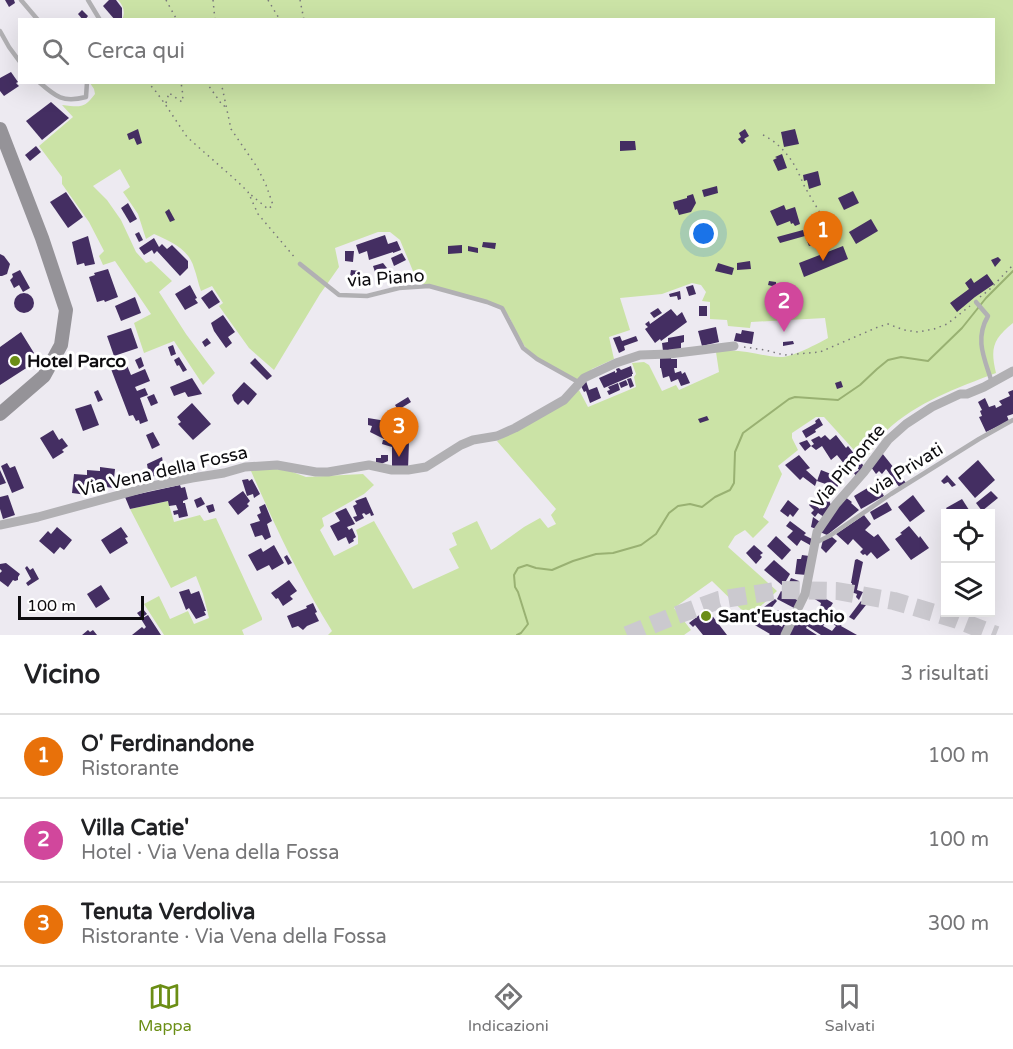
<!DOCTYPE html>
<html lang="it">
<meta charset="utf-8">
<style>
:root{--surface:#fff;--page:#f2f2f2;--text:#202124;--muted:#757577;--line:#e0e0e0;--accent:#6b8e15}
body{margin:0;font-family:"Varela Round",sans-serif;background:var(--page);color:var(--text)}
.controls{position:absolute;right:18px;bottom:18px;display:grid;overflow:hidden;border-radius:0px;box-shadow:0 6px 24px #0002}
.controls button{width:54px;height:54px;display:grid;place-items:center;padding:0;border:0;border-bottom:2px solid var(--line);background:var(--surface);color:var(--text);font:30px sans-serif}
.scale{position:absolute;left:18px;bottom:15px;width:126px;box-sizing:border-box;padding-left:6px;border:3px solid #0d0c0f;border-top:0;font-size:16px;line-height:21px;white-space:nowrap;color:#0d0c0f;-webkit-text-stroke:4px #fff;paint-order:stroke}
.you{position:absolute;left:704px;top:234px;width:21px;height:21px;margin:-15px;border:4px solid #fff;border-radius:50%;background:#1a73e8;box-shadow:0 0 0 9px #1a73e833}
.badge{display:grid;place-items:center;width:39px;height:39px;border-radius:50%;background:var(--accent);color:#fff;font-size:20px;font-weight:700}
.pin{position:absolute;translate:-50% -50px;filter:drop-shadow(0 2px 3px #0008)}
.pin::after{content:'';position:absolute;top:32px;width:21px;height:18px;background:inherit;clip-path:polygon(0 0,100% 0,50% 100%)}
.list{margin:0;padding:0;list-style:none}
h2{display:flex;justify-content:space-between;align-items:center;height:78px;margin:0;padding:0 24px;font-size:26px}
h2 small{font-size:20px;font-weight:400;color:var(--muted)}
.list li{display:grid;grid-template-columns:39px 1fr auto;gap:18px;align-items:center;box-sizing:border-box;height:84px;padding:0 24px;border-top:2px solid var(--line)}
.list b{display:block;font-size:22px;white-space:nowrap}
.list p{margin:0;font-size:20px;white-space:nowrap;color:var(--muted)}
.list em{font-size:20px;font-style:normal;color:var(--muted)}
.icon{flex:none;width:33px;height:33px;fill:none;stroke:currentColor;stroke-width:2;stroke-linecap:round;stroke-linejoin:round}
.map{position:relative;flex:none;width:1013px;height:635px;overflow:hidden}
.search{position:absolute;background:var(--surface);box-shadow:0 6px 24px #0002;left:18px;right:18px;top:18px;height:66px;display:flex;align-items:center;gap:15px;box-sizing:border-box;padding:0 21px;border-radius:0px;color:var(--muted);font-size:22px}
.sheet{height:330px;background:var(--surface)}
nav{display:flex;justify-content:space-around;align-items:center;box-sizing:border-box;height:84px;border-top:2px solid var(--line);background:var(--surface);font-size:16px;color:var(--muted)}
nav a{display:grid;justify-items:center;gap:3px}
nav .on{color:var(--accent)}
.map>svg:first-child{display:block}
.green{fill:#cbe3a6}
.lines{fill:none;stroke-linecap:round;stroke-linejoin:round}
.stream{stroke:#99b172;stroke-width:2}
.building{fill:#442e62}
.highway-tunnel{stroke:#cbc9cf;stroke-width:18;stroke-dasharray:18 9;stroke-linecap:butt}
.path{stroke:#79777c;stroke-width:1.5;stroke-dasharray:1.5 4.5;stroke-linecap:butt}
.lane{stroke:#b1b0b3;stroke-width:4.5}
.street{stroke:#b1b0b3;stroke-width:9}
.secondary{stroke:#959398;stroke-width:14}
.poi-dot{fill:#6b8e15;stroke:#fff;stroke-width:2}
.labels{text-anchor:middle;stroke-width:6;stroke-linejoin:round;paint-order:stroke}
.street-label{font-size:18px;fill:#0d0c0f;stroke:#fff}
.poi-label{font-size:18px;font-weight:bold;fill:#0d0c0f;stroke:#fff;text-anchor:start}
</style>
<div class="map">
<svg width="1013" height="635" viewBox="0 0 1013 635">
<rect width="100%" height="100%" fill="#edeaf1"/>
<g class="green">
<path d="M118,0H1013V323C993,339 990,348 996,373C957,388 917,402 886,431C878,440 871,452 864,461L824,417H816L792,433V438L798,450L778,466L782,474L763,517L769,522L753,538L745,530L735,536L728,547L777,591L749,617L712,581L674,608L691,630L684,635H328L332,631C300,580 275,526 251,471L260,468L287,470L306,477L363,474L374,485L364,494L322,518L324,526L320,530L334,556L358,544V536L356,530L374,521L413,589L459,568L449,549L457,545L452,533L477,521L491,550L496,547L524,527L540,518L548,528L556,524L551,515L556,509L497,441L554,408L579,390L588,407L636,387L634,377L636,374L632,363L644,362L649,365L662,391L676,385L679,390L719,372L716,352C738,347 758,356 780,357C791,358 817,344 828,338L825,318L751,322L750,328L728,326L727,320L710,319V302L702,301L706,292L701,285L692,283L662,294L620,298L630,330L609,337L614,359L592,369L580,383L533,357L517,336L510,318L502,308L418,283L400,240L390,232H378L335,248L339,267L320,294L274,370L249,348L219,306L223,303L212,286L201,291C198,283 197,276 194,268C189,249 170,241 154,234L146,239L138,214L123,192L130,187L120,169L93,186L107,200L121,220L136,252L146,263L151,261L172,281L159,292L186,334L215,373L203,385L174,341L144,353L134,323L151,314L115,261L103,265L99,256L104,251L89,222L62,184V177L39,146L73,117L62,105C80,107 84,109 95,94L94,89L90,83L994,82V20H122C126,12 123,5 118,0Z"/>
<polygon points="168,501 174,522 200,515 204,521 216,518 262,618 262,620 242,630 244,635 164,635 144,604 159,596 170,619 188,611 194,624 209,618 203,594 196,576 171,588 130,509"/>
</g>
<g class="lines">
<polyline class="stream" points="517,635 521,633 528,624 518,592 515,587 514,575 518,568 527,565 536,568 552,570 573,561 596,554 613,553 641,545 656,534 669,513 678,506 690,504 702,507 715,497 730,490 734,483 735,452 743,433 789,399 795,397 838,400 860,385 877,369 888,360 901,357 928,361 962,328 986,298 1013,271"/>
</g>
<g class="building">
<polygon points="5,0 14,0 15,3 9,7"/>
<polygon points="109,0 116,0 122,8 122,18 119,20 115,20 103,6"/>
<polygon points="82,10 88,16 85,20 83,20 78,14"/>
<polygon points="11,72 18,82 16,83 19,86 4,96 0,91 0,78"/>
<polygon points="51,102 69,118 42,140 26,121"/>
<polygon points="138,129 142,143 137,145 134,138 129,140 127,134"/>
<polygon points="745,129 749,136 744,139 746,141 742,144 738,139 741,137 739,133"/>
<polygon points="795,129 799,144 784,147 781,132"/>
<polygon points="620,141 635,141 636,150 620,151"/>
<polygon points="36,146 41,152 30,161 25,155"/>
<polygon points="782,154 787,168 778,171 773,160 777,158 775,157"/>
<polygon points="818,171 821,185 809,189 807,180 804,181 803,175"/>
<polygon points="717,186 718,193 704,197 702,190"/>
<polygon points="853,191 859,203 844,210 838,198"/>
<polygon points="66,192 83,217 68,228 50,202"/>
<polygon points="693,194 696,203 691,212 679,215 677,209 675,210 673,202 687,198 687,196"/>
<polygon points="128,203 137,219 130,223 121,208"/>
<polygon points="784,205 786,210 795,207 800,224 795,226 793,223 791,224 790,221 777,226 770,211"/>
<polygon points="169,209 175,220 170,222 165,212"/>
<polygon points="871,219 878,231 856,244 849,232"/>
<polygon points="822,226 827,239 809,246 805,236 780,243 777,237 803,230 804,233"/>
<polygon points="139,232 143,240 139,242 135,234"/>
<polygon points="385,235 388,244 397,241 401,250 393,253 393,252 369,260 367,251 359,254 356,245"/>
<polygon points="88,236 95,264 85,266 84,263 77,265 72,242"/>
<polygon points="154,238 159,247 162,244 167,249 172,245 188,261 188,268 180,276 157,251 154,254 152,250 144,255 139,248"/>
<polygon points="483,242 496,243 495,249 482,247"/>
<polygon points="462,245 462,253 448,254 448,246"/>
<polygon points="468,246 478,248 478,253 468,251"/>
<polygon points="843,246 848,259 804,277 799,263"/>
<polygon points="345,251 354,251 353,262 345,261"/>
<polygon points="402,253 406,260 394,266 391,258"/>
<polygon points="0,254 4,256 10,264 7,274 2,276 0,276"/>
<polygon points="998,257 1001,260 995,267 991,260"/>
<polygon points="750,261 751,269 737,270 737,263"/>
<polygon points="383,263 387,268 375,272 373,266"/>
<polygon points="718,263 734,268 732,275 715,271"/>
<polygon points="108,269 118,297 105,302 104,300 97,302 89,277 95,275 94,273"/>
<polygon points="20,270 30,288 23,292 19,285 14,288 10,280 13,277 12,274"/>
<polygon points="351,270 360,271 360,277 350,276"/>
<polygon points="987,274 994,284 975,297 957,312 950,303 969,289 965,283 971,278 974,283"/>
<polygon points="769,281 776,282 776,287 768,285"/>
<polygon points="190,285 197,298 195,299 198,303 185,310 175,294"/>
<polygon points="693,285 696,294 689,296 686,287"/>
<polygon points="212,290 220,302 209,309 201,298"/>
<polygon points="680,291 681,299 678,300 677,296 670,297 669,294"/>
<circle cx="24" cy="303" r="10"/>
<polygon points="135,297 141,313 121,321 115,306"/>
<rect x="699" y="306" width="8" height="10"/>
<polygon points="658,308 662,313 654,318 650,313"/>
<polygon points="671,309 677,316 682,312 687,322 661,341 660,339 655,343 645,329 648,327 645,324 649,321 650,324"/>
<polygon points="223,315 235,332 228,337 232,343 226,348 214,331 211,323"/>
<polygon points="716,327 719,342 702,346 698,331"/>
<polygon points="131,328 138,348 114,356 107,336"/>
<polygon points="742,330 754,332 752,344 734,341 736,333 741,334"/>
<polygon points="21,332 34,353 28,358 31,365 0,385 0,347"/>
<polygon points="684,335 684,342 681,343 681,349 663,351 662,343 668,342 668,338"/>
<polygon points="620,336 622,341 636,336 638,341 624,346 625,350 619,353 613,338"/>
<polygon points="207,338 211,343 205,347 202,342"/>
<polygon points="793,341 794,344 783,346 783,342"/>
<polygon points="173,345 176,354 171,356 168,347"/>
<polygon points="660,356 671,356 671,359 677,359 677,368 674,368 675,373 681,371 682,374 685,372 690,383 681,386 678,379 671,382 669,376 663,378 661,368 660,368"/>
<polygon points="141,357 144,366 139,369 135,360"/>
<polygon points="179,357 187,370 183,372 179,365 177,366 174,360"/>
<polygon points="255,358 272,376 267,380 250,363"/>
<polygon points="126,363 131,375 145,369 150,381 135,387 137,391 145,388 148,395 140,398 148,421 140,424 139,420 136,421 133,415 129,416 111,369"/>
<polygon points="631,366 633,374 632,374 632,376 604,388 599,378 615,371 615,373 617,372 616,369 619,368 621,370"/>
<polygon points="192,378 202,394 188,397 185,392 174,396 170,387"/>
<polygon points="631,378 634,386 630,388 627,379"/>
<polygon points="626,380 628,385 621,388 619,383"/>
<polygon points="586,381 589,390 597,387 601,398 590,403 586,391 584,392 581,386"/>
<polygon points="841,381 843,387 837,389 835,383"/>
<polygon points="244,382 257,394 248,405 243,400 238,405 234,401 232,395"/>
<polygon points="618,383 620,390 609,395 607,391 610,390 608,387"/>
<polygon points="98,390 103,400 98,402 94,392"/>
<polygon points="1013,390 1013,414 1007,416 1009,421 986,432 979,417 982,416 980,411 982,410 978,402 985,398 989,407 995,405 996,408 1002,405 999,401 1010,396 1008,392"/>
<polygon points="154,394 158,403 151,406 147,397"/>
<polygon points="408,397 411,402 398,410 395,405"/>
<polygon points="192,403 211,424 193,440 178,424 181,422 177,417"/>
<polygon points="91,404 99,425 83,431 75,409"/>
<polygon points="707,416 709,420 700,423 698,419"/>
<polygon points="368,418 386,421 385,424 390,427 390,434 387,435 384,439 370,432 372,426 368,425"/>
<polygon points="819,418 823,425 815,430 816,432 806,438 802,431 816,423 815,421"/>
<polygon points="395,426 405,427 403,435 394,433"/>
<polygon points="53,430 59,440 62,438 68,446 62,450 64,452 53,459 40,438"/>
<polygon points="153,432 160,445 152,449 146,435"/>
<polygon points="825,435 830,440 836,435 846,448 848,446 863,465 861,472 856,476 854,473 859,470 855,465 851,469 847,464 845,465 837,455 831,460 822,446 816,450 811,446 805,451 799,443 807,440 811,446 814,444 811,440 819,436 821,438"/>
<polygon points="383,440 409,442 408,469 392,468 392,447 382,444"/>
<polygon points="882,453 906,483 900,488 886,469 882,474 879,471 876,474 871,467"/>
<polygon points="381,455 388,455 388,461 381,464 376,464 376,458 381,458"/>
<polygon points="799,455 810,468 806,470 817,480 815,486 803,477 800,480 785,465"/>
<polygon points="162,457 164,468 172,464 179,478 166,481 162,475 149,477 147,464"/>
<polygon points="978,460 995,480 975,498 958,478"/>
<polygon points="7,463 10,468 15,466 24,488 12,493 1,466"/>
<polygon points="100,467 115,469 113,488 100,486 100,492 87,490 87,495 72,493 74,474 87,475 87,470 100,471"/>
<polygon points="0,470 6,483 0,485"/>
<polygon points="821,470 841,478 837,488 817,481"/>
<polygon points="947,475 956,485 952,487 948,482 944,484 941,481"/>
<polygon points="248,479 249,481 252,479 260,494 254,498 253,494 247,496 242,480"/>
<polygon points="876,483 884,496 861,509 854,496"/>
<polygon points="180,485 181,488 185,487 188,499 183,501 183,503 185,503 188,516 179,518 178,514 174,515 173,511 178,510 176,505 169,506 168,501 130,509 125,497"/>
<polygon points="243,491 250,501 247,504 249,506 238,515 228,502"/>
<polygon points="991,491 998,498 982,511 976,503"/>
<polygon points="826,494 831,505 824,517 818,513 815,517 811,513 814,510 809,505 811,502 820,509 823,505 819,501"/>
<polygon points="8,495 15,515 3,519 0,509 0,497"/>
<polygon points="913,495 925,511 910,522 898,507"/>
<polygon points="201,497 205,504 197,508 194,500"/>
<polygon points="366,497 374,515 371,516 370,513 366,515 364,513 362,514 364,518 356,522 353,517 357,516 353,506 357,504 355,501"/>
<polygon points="845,497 852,502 851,503 859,510 827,535 820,532"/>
<polygon points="962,499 971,513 949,513 946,508"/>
<polygon points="788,500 799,509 793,517 790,514 788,517 780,511"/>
<polygon points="887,502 892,510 874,520 870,512"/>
<polygon points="213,504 215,511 209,513 206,506"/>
<polygon points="265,504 272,521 267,524 271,537 265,540 262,535 255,537 250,524 260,521 257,515 261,513 259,507"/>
<polygon points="346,508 355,524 347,527 349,530 352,528 356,537 353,539 354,541 349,544 346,537 338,541 330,526 340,521 335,513"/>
<polygon points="864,515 871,524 865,530 874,537 878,534 890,550 877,559 871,552 867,556 865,554 863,555 860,552 863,549 853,539 848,545 836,534"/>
<polygon points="813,517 820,522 816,529 811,527"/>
<polygon points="790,521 806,533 804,535 812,539 810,545 801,540 797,546 787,537 793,531 786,526"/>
<polygon points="909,526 919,538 920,536 929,548 911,560 895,539 902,534 900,533"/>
<polygon points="57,527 72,540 64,550 60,547 54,554 39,541 48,531 51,534"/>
<polygon points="121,527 128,537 125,538 128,543 110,554 101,540"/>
<polygon points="776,536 791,550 782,560 767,546"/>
<polygon points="832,537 837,541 826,553 821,548 823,540"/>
<polygon points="274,545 284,563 272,570 269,565 257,571 248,555 261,548 263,552"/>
<polygon points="754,545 763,553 760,555 762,557 756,564 746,553"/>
<polygon points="287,555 292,563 288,565 284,557"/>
<polygon points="802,555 809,556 807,575 795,574 797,559 801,559"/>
<polygon points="857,559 863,562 857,590 863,592 859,600 856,597 857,594 851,592 852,583 851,583 855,560"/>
<polygon points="774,560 790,574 783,586 764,570"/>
<polygon points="6,563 20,574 18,577 18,580 15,581 13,580 8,587 0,581 0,573 2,571 0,569 0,564"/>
<polygon points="27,566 30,570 33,568 39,579 28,586 26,583 31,579 25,568"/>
<polygon points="791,578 799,581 794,593 786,589"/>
<polygon points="289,580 297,591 290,596 293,599 283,606 278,598 276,599 271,593"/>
<polygon points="101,585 110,599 96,608 87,594"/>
<polygon points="189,589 191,594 199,591 206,611 204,611 206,615 196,619 189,608 186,610 179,592"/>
<polygon points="781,591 799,601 796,609 777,599"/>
<polygon points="816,593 833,603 828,611 820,607 821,603 813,598"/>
<polygon points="775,599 777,601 768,612 764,607"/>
<polygon points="861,601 866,605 854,620 849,617"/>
<polygon points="313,603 317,612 315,613 319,621 307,626 303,630 298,626 292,628 287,616 307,608 306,606"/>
<polygon points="143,609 147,614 141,618 137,613"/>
<polygon points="707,609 727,635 703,635 695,625 693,627 689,623"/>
<polygon points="778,610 792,618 783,635 769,635 770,634 748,621 752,617 764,625 769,617 773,619 772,621 782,627 784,623 777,619 778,617 776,615"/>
<polygon points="801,610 810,615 812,612 818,610 824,614 822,618 826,622 823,626 832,631 836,626 830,622 834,617 843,622 841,626 857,635 821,635 807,626 806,628 817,635 788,635"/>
<polygon points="148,615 161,635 132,635 142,627 144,629 146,627 141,619"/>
<polygon points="88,630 90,632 93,630 97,635 82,635"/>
</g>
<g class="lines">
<polyline class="highway-tunnel" points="627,635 669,618 719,600 781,590 837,591 894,601 955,619 996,635"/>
<g class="path">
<polyline points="166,0 177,20"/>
<polyline points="213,0 215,20"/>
<polyline points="268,0 280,20"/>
<polyline points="300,0 304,20"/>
<polyline points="147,82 154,89 165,104 187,137 238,182 248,192 258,214 296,259"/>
<polyline points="206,82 223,106 225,106"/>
<polyline points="221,82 231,129 257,167 266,185 273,205 268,209 250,194"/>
<polyline points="166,103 169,93 182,102 183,96 181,82"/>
<path d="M763,135C778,142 791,157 798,172C801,178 803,184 806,189C816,207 829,224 831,245"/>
<polyline points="980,297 989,290 1013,265"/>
<polyline points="744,347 765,350 784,355 820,352 878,327 888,324 904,330 918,332 934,329 947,324 970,306"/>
</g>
<g class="lane">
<polyline points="21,0 38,20"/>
<polyline points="88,0 100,20"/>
<polyline points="0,31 9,47 20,62"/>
<path d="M39,82C56,97 63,103 86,97L87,82"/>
<polyline points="300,264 339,295 367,296 399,288 429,286 487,302 502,308 523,348 537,359 580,383"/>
<path d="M976,302L988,316C974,340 985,359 992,383"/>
<polyline points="815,543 831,535 891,494 979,439 1013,420"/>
</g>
<g class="street">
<polyline points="0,525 38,517 152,486 192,478 224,473 245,467 277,465 316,472 328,472 369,465 392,470 408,470 426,467 461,445 473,440 497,436 515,428 564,400 584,378 616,363 640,355 669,354 734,346"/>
<polyline points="785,635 805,594 817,532 836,504 864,472 888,440 906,424 932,407 960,394 967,394 984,387 1013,371"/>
</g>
<polyline class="secondary" points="0,129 42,238 66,310 61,345 44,376 0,414"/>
</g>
<g class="poi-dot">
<circle cx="15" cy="361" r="6"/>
<circle cx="706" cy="616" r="6"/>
</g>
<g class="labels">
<g class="street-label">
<text transform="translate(386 278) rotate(-4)" y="6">via Piano</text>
<text transform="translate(848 466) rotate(-50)" y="6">Via Pimonte</text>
<text transform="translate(906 469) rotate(-32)" y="6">via Privati</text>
<text transform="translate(163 471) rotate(-13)" y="6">Via Vena della Fossa</text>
</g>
<g class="poi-label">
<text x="27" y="367">Hotel Parco</text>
<text x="718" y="622">Sant'Eustachio</text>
</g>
</g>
</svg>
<div class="controls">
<button><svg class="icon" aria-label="locate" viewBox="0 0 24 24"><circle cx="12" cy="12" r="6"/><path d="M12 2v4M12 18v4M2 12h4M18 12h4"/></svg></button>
<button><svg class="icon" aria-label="layers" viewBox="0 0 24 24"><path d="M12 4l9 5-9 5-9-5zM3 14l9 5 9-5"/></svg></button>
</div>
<div class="scale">100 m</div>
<div class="you"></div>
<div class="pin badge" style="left:823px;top:261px;background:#e8710a">1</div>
<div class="pin badge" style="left:784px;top:332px;background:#d1479c">2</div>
<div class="pin badge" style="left:399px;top:457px;background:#e8710a">3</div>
<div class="search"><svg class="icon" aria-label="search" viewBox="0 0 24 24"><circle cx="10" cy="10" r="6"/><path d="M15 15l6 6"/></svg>Cerca qui</div>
</div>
<section class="sheet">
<h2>Vicino<small>3 risultati</small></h2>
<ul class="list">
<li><span class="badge" style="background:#e8710a">1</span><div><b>O' Ferdinandone</b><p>Ristorante</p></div><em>100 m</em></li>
<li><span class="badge" style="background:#d1479c">2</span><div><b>Villa Catie'</b><p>Hotel · Via Vena della Fossa</p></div><em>100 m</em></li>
<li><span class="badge" style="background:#e8710a">3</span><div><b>Tenuta Verdoliva</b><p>Ristorante · Via Vena della Fossa</p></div><em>300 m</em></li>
</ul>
</section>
<nav>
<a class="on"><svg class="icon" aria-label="map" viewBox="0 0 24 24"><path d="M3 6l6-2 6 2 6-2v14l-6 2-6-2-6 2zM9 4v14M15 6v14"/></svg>Mappa</a>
<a><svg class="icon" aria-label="directions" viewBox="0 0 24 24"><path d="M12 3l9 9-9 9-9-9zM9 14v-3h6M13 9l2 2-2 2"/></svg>Indicazioni</a>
<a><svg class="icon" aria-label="saved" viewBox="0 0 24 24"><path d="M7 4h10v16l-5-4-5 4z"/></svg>Salvati</a>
</nav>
